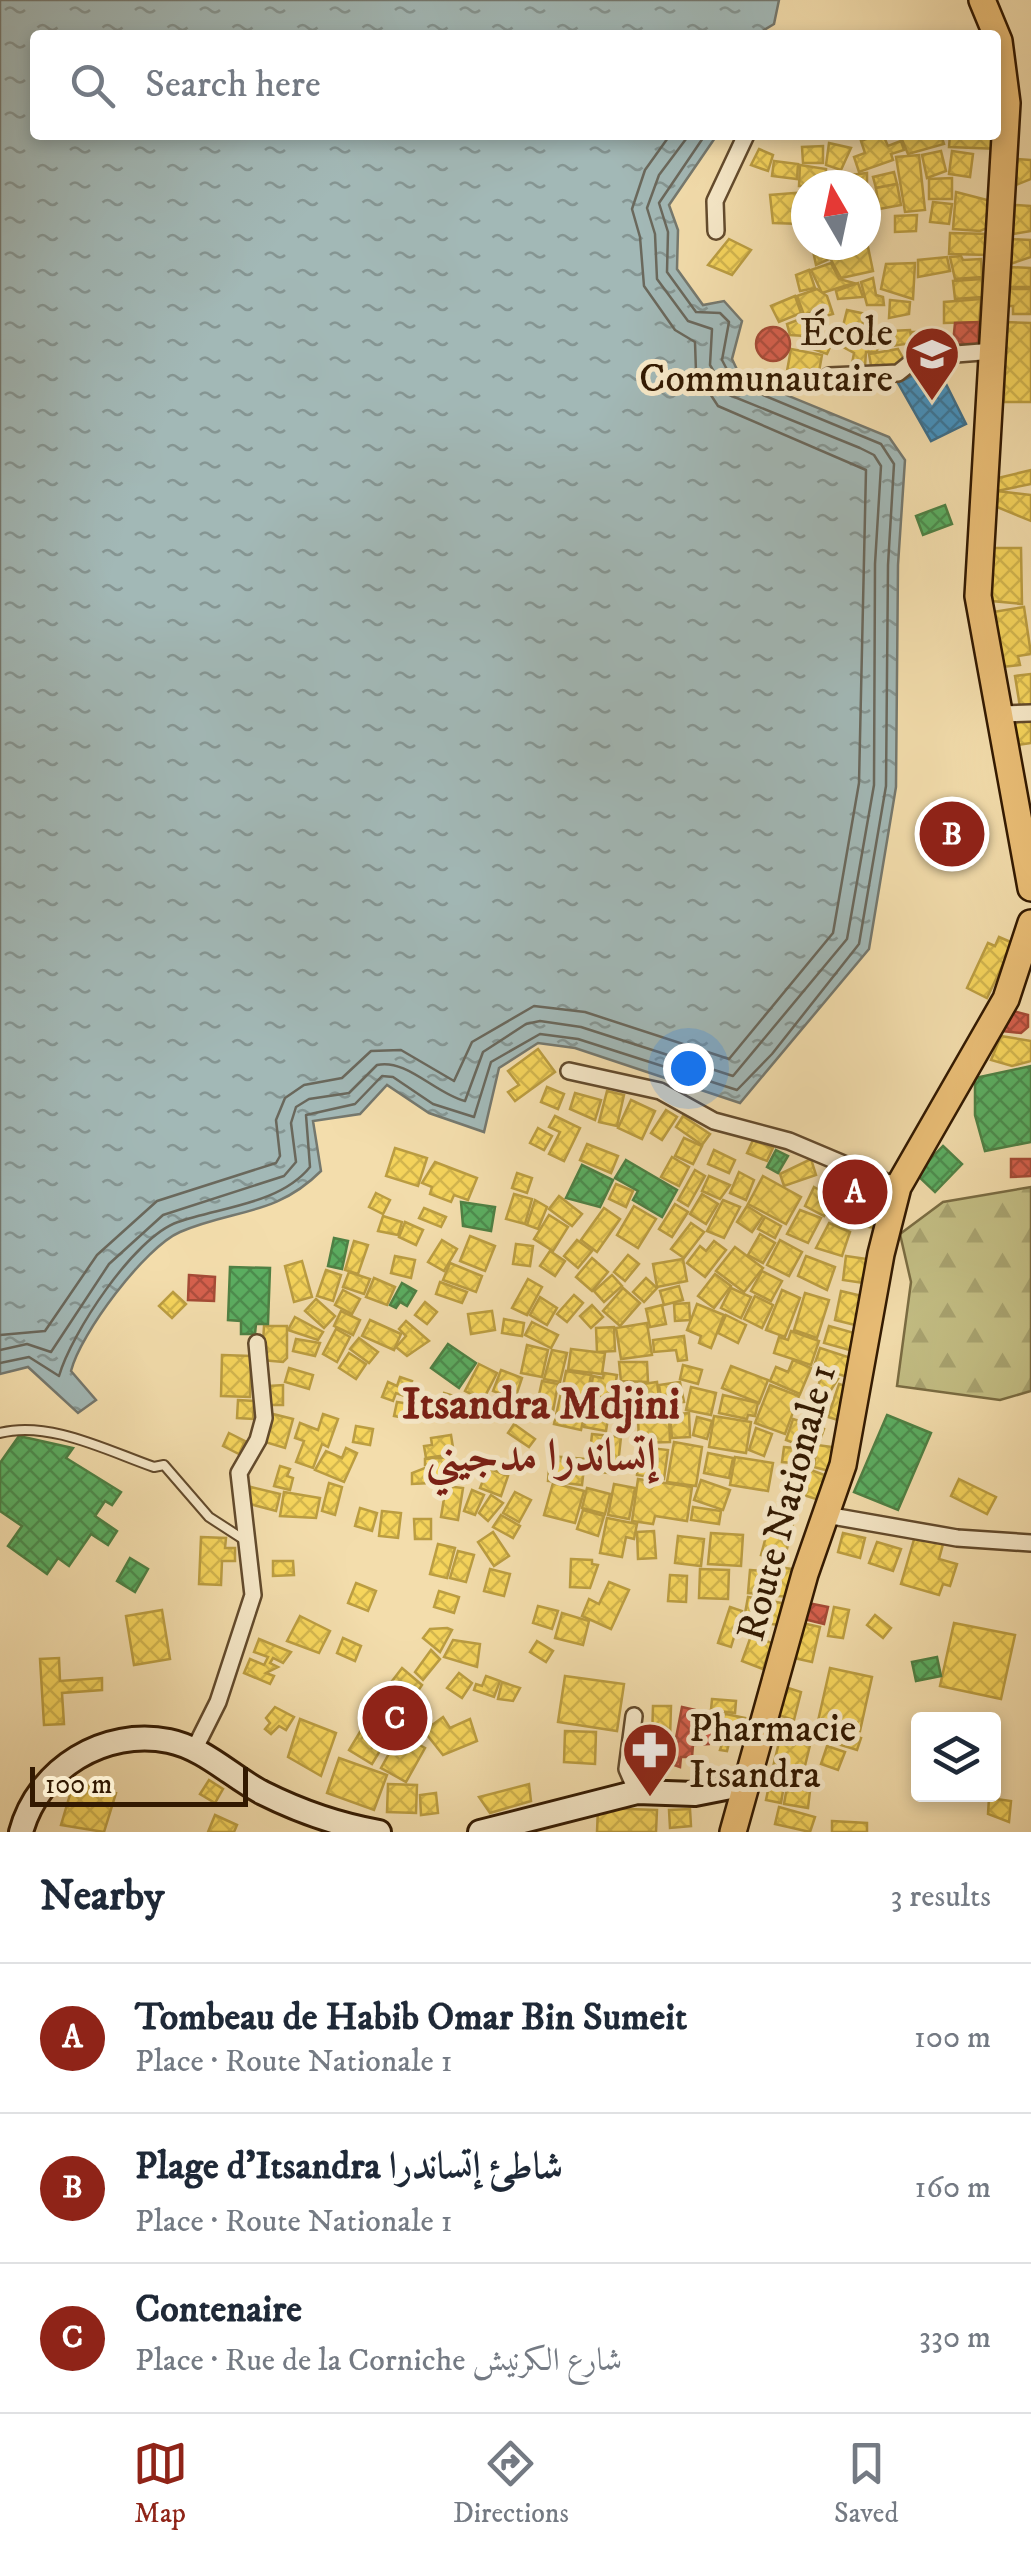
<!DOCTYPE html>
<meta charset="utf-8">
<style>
:root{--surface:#fff;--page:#f6f6f7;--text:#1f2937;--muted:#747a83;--line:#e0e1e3;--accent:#8f2418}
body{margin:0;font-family:"IM FELL DW Pica",Amiri,serif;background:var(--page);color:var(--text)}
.controls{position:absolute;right:30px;bottom:30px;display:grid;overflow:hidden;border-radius:10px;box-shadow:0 5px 15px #0003}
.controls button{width:90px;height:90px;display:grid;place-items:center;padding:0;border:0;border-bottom:2px solid var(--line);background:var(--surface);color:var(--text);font:50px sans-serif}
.compass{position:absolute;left:791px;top:170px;width:90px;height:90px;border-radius:50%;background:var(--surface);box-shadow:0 5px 15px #0003;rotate:351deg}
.scale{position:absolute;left:30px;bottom:25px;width:218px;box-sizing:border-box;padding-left:10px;border:5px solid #321901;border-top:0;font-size:28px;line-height:35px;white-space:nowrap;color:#321901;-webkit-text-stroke:8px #f7e9c9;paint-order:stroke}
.you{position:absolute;left:688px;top:1068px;width:35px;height:35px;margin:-25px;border:8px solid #fff;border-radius:50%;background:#1a73e8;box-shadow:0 0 0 15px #1a73e833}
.badge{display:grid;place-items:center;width:65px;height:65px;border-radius:50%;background:var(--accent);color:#fff;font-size:32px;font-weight:700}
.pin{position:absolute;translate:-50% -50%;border:5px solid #fff;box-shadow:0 2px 10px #0006}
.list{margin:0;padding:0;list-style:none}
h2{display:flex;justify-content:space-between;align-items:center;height:130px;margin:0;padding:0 40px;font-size:42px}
h2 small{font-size:32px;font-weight:400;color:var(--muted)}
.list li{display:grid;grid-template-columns:65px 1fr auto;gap:30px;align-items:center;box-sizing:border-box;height:150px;padding:0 40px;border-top:2px solid var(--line)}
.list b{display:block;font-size:38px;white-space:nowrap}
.list p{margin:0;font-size:32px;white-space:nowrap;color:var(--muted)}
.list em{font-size:32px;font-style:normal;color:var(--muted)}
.icon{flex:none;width:55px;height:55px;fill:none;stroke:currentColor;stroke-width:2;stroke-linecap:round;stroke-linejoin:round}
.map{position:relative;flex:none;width:1031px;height:1832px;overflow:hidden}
.search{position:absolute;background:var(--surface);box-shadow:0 5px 15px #0003;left:30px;right:30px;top:30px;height:110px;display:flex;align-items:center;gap:25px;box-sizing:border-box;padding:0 35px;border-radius:10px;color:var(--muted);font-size:38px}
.sheet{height:580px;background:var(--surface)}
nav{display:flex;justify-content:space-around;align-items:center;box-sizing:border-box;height:140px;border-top:2px solid var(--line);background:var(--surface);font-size:28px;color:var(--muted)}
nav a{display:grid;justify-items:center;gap:5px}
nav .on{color:var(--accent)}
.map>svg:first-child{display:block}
.forest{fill:url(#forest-firs);stroke:#7a6c42;stroke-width:2.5}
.water{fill:url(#water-ripples);stroke:#75786e;stroke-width:2.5}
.homes{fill:url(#homes-cross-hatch);stroke:#bb9d41;stroke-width:2.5}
.shops{fill:url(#shops-cross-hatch);stroke:#a54b36;stroke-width:2.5}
.schools{fill:url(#schools-cross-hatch);stroke:#3e6e89;stroke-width:2.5}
.public{fill:url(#public-cross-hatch);stroke:#4e8144;stroke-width:2.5}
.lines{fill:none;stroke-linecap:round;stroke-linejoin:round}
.shore{stroke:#6a685c;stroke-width:2.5}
.service-casing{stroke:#624a2c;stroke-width:12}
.minor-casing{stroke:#624a2c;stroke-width:20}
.secondary-casing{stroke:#321901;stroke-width:28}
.primary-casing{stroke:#321901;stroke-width:30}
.service{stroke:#f7e9c9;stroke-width:8}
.minor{stroke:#f7e9c9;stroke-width:15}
.secondary{stroke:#f7e9c9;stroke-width:22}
.primary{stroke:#eabe76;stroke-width:25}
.labels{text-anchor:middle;stroke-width:10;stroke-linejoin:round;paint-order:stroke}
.poi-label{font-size:40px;fill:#321901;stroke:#f7e9c9;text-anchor:end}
.street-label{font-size:40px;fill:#321901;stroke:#f7e9c9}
.quarter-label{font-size:45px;font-weight:bold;fill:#7a1f14;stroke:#f7e9c9}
</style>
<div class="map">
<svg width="1031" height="1832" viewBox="0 0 1031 1832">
<defs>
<pattern id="forest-firs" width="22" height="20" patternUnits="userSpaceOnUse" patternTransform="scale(2.5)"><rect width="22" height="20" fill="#c3be84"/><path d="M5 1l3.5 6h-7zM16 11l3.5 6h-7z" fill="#a8a370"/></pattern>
<pattern id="water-ripples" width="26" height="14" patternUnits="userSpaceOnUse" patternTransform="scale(2.5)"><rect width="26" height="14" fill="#a2b8b6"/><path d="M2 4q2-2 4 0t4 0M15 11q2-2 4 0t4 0" fill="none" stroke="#859592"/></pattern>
<pattern id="homes-cross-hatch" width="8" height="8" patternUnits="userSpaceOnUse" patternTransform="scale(2.5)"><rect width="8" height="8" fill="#f6d55c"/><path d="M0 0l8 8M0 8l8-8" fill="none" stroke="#d3b64e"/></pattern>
<pattern id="shops-cross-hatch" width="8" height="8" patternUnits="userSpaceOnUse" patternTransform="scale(2.5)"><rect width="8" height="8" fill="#d6604d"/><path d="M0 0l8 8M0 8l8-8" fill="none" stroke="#ae4e3e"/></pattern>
<pattern id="schools-cross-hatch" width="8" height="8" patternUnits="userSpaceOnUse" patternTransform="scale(2.5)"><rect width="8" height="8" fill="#4393c3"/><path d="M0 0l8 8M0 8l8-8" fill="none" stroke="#39779c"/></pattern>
<pattern id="public-cross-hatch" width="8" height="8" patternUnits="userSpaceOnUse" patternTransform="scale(2.5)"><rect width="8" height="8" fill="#5aae61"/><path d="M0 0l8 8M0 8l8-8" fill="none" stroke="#4b8d4e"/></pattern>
</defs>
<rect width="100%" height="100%" fill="#f3ddac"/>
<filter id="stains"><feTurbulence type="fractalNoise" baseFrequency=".002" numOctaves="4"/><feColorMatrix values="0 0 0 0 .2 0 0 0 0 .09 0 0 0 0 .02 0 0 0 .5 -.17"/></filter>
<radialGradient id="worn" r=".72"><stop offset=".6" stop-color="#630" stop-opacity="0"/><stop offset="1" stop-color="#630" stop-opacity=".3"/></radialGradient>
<polygon class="forest" points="1031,1187 1031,1391 1000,1400 897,1386 911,1282 900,1234 943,1202"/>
<path class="water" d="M0,0H779L774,24L756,35H35V135H717L669,205L678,230L677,269L703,305L724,301L742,321L732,359L740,376L889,437L905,460L898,565L896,787L869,949L740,1103L575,1048L538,1043L499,1068L484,1132L429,1113L387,1085L360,1114L313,1121L321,1171C276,1216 234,1209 180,1232C145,1247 80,1334 71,1371L96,1400L78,1413L28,1367L0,1374Z"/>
<g class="homes">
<polygon points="876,135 883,135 888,146 901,141 904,150 891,154 893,160 859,172 854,157 865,153 861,141"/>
<polygon points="900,135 941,135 944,144 908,154"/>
<polygon points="950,135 996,135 1000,149 949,147"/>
<polygon points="829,143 851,148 841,170 826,165"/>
<polygon points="823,146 823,163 803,163 802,147"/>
<polygon points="759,149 773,155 768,171 751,165"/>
<polygon points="941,151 946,171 927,178 922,155"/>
<polygon points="952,151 973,154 970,177 949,174"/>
<polygon points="919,155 925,210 905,212 896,157"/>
<polygon points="1017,159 1031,160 1031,179 1016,185"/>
<polygon points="774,161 798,164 797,179 772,176"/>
<polygon points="800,165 826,169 824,185 799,186"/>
<polygon points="894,172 897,184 876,188 873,177"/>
<polygon points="867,173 867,197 874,197 876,215 866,216 866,185 848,185 851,175"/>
<polygon points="952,178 952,199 929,199 929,179"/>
<polygon points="897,184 901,205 879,209 876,188"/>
<polygon points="806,192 806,218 802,224 773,223 770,195"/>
<polygon points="956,192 991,201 992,226 980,231 953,229"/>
<polygon points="933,202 952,204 949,224 930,222"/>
<polygon points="1015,205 1031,206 1031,231 1013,234"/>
<polygon points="917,215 916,231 895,232 895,216"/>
<polygon points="950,233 990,234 989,255 949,254"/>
<polygon points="729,239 751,250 732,275 708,265"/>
<polygon points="1010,239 1030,240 1031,257 1010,264"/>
<polygon points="835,245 838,255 816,265 813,251"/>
<polygon points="868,247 873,271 841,278 830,258"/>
<polygon points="961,256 963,260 981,259 982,277 955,279 950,257"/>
<polygon points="947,257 950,271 918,277 918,260"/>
<polygon points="831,263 839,279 854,283 822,293 811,270"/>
<polygon points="915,263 913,299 881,289 886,264"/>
<polygon points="1009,267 1031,268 1031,287 1009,287"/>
<polygon points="809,270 815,288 800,291 796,275"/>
<polygon points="873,278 876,295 883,297 884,305 867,305 861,282"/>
<polygon points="982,279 982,297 955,299 953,281"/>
<polygon points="858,283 863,297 838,299 836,291"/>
<polygon points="817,289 827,296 833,314 819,318 817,311 804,315 797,296"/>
<polygon points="1008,289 1031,289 1031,314 1013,314 1013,306 1007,306"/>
<polygon points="795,296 801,313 779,322 771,306"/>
<polygon points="981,299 979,322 944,323 944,302"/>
<polygon points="890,300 910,302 909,314 889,318"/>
<polygon points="847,310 866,314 860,331 843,326"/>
<polygon points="814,314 818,328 805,336 790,335 787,324"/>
<polygon points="1005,322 1031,323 1031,402 1004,402"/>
<polygon points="836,328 878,338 877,352 866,352 865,366 852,364 854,353 834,342"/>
<polygon points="910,330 912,343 891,346 890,331"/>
<polygon points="912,332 937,332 938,344 946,343 944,350 912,346"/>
<polygon points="808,335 831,345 827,354 799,344"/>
<polygon points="791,349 822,355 818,377 787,371"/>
<polygon points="898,349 907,365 872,371 869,354"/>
<polygon points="1031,470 1031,484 997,491 994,479"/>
<polygon points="997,491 1031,495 1031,521 997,507"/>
<polygon points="992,548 1021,548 1022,604 992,601"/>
<polygon points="1024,607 1031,654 1018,656 1020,665 1002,667 993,612"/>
<polygon points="1031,674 1031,705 1020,707 1015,676"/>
<polygon points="1031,718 1031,743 1017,745 1014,720"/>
<polygon points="999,937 1013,943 987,998 967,988 988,943 995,946"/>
<polygon points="1001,1036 1031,1041 1031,1061 1012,1066 991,1060"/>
<polygon points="538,1049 555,1072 515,1101 508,1092 519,1085 508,1071"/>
<polygon points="547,1087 564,1094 558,1109 541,1102"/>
<polygon points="607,1091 624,1095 617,1126 599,1122"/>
<polygon points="575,1093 601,1100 595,1120 570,1109"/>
<polygon points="631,1100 655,1111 642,1139 618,1128"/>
<polygon points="666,1110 677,1117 662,1140 651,1133"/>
<polygon points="555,1116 580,1128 564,1161 549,1154 560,1132 549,1127"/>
<polygon points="683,1116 710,1134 702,1145 676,1127"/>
<polygon points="538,1128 552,1136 544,1150 530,1143"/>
<polygon points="684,1138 702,1146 693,1164 675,1156"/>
<polygon points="753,1140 773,1148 767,1161 747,1153"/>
<polygon points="587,1144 618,1156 611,1173 580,1160"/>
<polygon points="395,1148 427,1158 418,1186 386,1176"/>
<polygon points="714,1150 735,1160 729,1173 708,1164"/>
<polygon points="672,1157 689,1167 679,1186 661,1177"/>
<polygon points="811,1159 816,1175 784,1186 780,1174"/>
<polygon points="435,1162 477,1178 468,1200 454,1195 451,1202 430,1194 432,1187 422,1183"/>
<polygon points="695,1170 705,1176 688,1206 678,1200"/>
<polygon points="739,1172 754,1180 746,1200 730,1193"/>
<polygon points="517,1173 532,1178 527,1193 512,1188"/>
<polygon points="709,1176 730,1185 720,1199 702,1191"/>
<polygon points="763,1176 801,1197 786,1224 748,1204"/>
<polygon points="851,1181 882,1188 874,1228 833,1219 836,1204 845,1206"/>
<polygon points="616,1184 633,1191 626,1207 609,1199"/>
<polygon points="814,1187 834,1198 824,1216 805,1206"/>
<polygon points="376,1193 390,1200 383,1214 369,1207"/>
<polygon points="514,1194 532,1199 525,1224 506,1219"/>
<polygon points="702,1194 718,1204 706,1224 690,1214"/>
<polygon points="559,1196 582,1214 572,1226 549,1209"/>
<polygon points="535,1200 547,1207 538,1229 527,1225"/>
<polygon points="723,1200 740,1207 724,1238 707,1231"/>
<polygon points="675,1204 688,1212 672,1237 659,1229"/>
<polygon points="634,1206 656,1219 638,1248 617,1235"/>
<polygon points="747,1206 763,1216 752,1232 737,1222"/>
<polygon points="424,1208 446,1217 441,1227 419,1218"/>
<polygon points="604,1208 620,1219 597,1252 581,1240"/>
<polygon points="800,1210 821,1218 808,1243 787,1234"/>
<polygon points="549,1215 568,1227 553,1251 534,1239"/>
<polygon points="383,1216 402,1222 398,1235 378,1231"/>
<polygon points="765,1217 781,1226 775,1238 758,1229"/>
<polygon points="405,1222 423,1230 416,1245 399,1237"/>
<polygon points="691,1223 704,1232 684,1258 671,1249"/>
<polygon points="829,1223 850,1232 842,1256 816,1248"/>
<polygon points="760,1234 775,1243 763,1263 748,1255"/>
<polygon points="470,1236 495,1246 485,1271 460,1261"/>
<polygon points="442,1240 457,1249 444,1271 428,1262"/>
<polygon points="577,1240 592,1251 578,1268 564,1256"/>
<polygon points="780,1240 802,1252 789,1276 767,1265"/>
<polygon points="354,1241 368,1245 358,1274 345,1270"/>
<polygon points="714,1241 726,1250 705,1277 687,1263 700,1246 706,1251"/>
<polygon points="516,1244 533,1246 530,1266 513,1264"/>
<polygon points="735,1247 763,1268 744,1292 716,1271"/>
<polygon points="550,1251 565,1261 555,1276 540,1266"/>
<polygon points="628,1255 639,1264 625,1281 614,1272"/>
<polygon points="395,1256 415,1260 411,1278 391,1273"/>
<polygon points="806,1256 835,1267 827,1290 798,1276"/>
<polygon points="846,1256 874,1260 871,1284 843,1280"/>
<polygon points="592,1258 608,1272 592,1291 576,1277"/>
<polygon points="683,1259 687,1281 657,1287 653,1264"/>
<polygon points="302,1261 312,1297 294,1302 285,1266"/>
<polygon points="450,1263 482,1276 476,1292 443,1280"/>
<polygon points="326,1270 341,1275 333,1301 317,1296"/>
<polygon points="762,1271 782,1281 771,1301 751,1291"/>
<polygon points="349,1272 370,1279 364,1294 343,1287"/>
<polygon points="715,1274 731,1286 714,1308 698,1296"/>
<polygon points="612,1275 622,1286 604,1302 594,1291"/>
<polygon points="374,1278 395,1287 387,1305 366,1297"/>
<polygon points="646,1278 657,1288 644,1302 633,1292"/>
<polygon points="528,1279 542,1287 527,1315 512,1308"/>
<polygon points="440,1282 467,1292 462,1303 436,1294"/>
<polygon points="679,1286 683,1300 664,1305 660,1291"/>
<polygon points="623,1288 640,1303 620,1326 603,1311"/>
<polygon points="731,1288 751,1297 741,1318 721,1308"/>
<polygon points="343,1290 360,1299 352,1314 335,1305"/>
<polygon points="782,1290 800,1298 785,1337 766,1330"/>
<polygon points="841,1291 866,1297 859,1326 835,1320"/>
<polygon points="173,1292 186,1304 172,1318 159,1306"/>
<polygon points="805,1293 829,1300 817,1338 794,1330"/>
<polygon points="574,1295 583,1303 567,1322 557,1314"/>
<polygon points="755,1296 773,1305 762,1328 744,1319"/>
<polygon points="540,1297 557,1308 547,1325 530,1315"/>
<polygon points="316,1299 335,1316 324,1328 305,1311"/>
<polygon points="425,1302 437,1312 427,1324 415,1315"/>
<polygon points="689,1303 690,1320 675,1321 674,1304"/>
<polygon points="697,1304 724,1315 711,1348 699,1343 701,1336 687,1330"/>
<polygon points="592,1305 603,1317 591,1328 580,1316"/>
<polygon points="662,1305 666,1324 650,1327 646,1309"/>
<polygon points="341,1311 360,1320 353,1335 334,1326"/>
<polygon points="492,1311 495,1330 471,1334 468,1314"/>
<polygon points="726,1315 746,1325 738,1343 718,1333"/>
<polygon points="295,1317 323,1332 318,1340 288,1330"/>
<polygon points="504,1319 524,1323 522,1336 502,1333"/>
<polygon points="370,1320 401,1334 394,1350 362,1336"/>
<polygon points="406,1321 429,1341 407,1356 396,1347 406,1336 399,1329"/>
<polygon points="532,1322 558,1335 551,1348 525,1335"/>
<polygon points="647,1323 652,1355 621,1359 616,1328"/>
<polygon points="264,1326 287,1326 287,1358 283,1362 262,1360"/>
<polygon points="829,1326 858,1334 853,1351 824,1343"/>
<polygon points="614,1327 615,1351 597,1352 596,1328"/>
<polygon points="336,1329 350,1337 337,1362 323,1354"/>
<polygon points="791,1331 819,1341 811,1365 774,1353 779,1337 788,1340"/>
<polygon points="684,1336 687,1360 678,1361 676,1350 654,1352 653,1340"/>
<polygon points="359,1338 378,1352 369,1363 350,1349"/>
<polygon points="296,1339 320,1343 315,1356 293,1351"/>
<polygon points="527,1345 548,1350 542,1377 521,1373"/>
<polygon points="820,1348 854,1359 847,1377 814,1366"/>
<polygon points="571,1349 605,1353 602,1374 568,1370"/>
<polygon points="552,1350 567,1353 560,1382 544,1379"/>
<polygon points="349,1353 366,1364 356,1379 339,1368"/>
<polygon points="222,1355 251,1356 250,1397 221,1396"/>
<polygon points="793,1360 811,1368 800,1394 770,1381 776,1367 788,1372"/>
<polygon points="619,1362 647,1362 648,1382 621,1381"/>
<polygon points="479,1364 497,1373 483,1400 465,1391"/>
<polygon points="683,1365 702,1370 698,1384 680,1379"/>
<polygon points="731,1366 768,1380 759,1403 722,1388"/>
<polygon points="289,1368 313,1375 309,1389 285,1382"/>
<polygon points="501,1370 522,1378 515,1399 493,1391"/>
<polygon points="566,1371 591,1375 587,1397 562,1392"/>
<polygon points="604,1373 617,1375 616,1381 623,1382 615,1400 590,1395 593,1376 603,1378"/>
<polygon points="822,1374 838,1379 827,1396 817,1390"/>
<polygon points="400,1377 412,1381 407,1397 396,1393 393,1401 382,1397 388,1382 397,1386"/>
<polygon points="542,1381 558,1384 552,1417 535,1414"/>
<polygon points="657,1382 661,1413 640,1416 636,1385"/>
<polygon points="680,1382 684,1402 662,1405 659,1385"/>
<polygon points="839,1384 855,1389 844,1422 828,1417"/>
<polygon points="283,1385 283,1405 269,1405 269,1386"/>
<polygon points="770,1385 799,1396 785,1434 755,1423"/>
<polygon points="691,1387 716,1393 711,1415 686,1410"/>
<polygon points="444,1393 484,1405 480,1417 440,1405"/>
<polygon points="561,1393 588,1399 581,1430 554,1424"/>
<polygon points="723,1395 758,1403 755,1416 748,1415 747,1419 719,1413"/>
<polygon points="589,1397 622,1402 609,1412 606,1431 584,1427"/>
<polygon points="238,1400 254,1401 253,1419 237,1418"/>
<polygon points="397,1402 418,1405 416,1420 394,1416"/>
<polygon points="689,1413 690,1437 672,1438 670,1415"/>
<polygon points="273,1414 293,1419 285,1448 265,1442"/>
<polygon points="323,1414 338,1419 328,1447 322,1444 313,1468 296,1462 304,1441 295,1438 300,1423 318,1430"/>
<polygon points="714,1416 751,1422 746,1453 709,1447"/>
<polygon points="669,1417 670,1442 639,1443 638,1418"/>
<polygon points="697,1417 712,1421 707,1439 693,1435"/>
<polygon points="793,1419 824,1429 819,1443 807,1439 805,1447 786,1440"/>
<polygon points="514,1424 535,1439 529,1447 508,1433"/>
<polygon points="356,1426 373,1429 370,1445 353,1442"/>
<polygon points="756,1428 772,1434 764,1456 749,1450"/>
<polygon points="229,1433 245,1441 239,1454 223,1446"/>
<polygon points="592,1434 621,1437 617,1474 588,1471"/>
<polygon points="451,1435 454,1454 426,1458 424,1446 432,1445 431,1438"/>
<polygon points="674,1442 702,1447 696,1486 667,1482"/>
<polygon points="817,1445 840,1448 837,1473 814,1467"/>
<polygon points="641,1447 668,1450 664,1479 637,1475"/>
<polygon points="784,1447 805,1449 804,1464 782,1462"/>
<polygon points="346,1448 357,1453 344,1482 315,1470 326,1451 342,1458"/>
<polygon points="708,1453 733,1458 729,1478 704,1473"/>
<polygon points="550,1456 585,1459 582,1485 548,1481"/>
<polygon points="453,1457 455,1483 433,1485 431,1464 425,1465 425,1459"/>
<polygon points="735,1457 773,1463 768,1491 730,1485"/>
<polygon points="280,1466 290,1469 287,1476 293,1478 290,1490 274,1486"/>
<polygon points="430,1466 431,1483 412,1484 412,1473"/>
<polygon points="803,1467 827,1476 819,1500 794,1492"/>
<polygon points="488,1468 508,1476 501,1496 480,1488"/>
<polygon points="638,1479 692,1487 687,1521 655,1516 653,1524 632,1521"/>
<polygon points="959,1479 996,1497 987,1514 951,1496"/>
<polygon points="701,1480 730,1490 723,1510 694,1500"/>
<polygon points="329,1483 342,1487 335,1515 322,1511"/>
<polygon points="553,1483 584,1491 575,1523 544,1515"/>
<polygon points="614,1484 635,1488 629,1519 608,1515"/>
<polygon points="446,1486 463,1488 458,1520 441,1517"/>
<polygon points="251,1487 280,1494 276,1511 246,1503"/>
<polygon points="587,1488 610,1494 605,1514 582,1508"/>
<polygon points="472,1490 484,1495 475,1515 464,1511"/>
<polygon points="284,1492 320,1498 316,1518 280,1516"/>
<polygon points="515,1492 531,1500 519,1522 503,1513"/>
<polygon points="491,1495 503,1503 488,1521 479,1513"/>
<polygon points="693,1507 721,1511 719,1524 691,1520"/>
<polygon points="360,1508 377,1513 372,1531 355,1526"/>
<polygon points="583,1510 604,1516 598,1536 577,1529"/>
<polygon points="382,1511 401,1513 398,1538 379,1536"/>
<polygon points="772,1514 794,1520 784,1561 761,1555"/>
<polygon points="501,1515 520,1526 513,1538 493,1527"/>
<polygon points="607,1518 637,1524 634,1539 626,1537 622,1557 600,1553"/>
<polygon points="414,1519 431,1519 431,1539 415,1539"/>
<polygon points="654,1531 656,1558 638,1559 637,1532"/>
<polygon points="493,1532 509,1556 494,1566 478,1542"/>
<polygon points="711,1533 743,1535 741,1566 708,1564"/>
<polygon points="843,1533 865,1538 860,1558 838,1552"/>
<polygon points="678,1536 704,1539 701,1566 675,1563"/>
<polygon points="915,1536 943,1544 939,1559 957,1564 950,1586 943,1584 939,1595 901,1584"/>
<polygon points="201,1537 226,1538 225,1548 235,1548 235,1561 222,1561 221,1585 199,1584"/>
<polygon points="877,1542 901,1549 893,1571 869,1563"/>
<polygon points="438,1544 455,1548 447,1578 430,1574"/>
<polygon points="458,1551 474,1555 466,1582 450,1578"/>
<polygon points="571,1559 592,1560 592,1564 598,1565 590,1588 570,1587"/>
<polygon points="273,1561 293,1561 294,1575 273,1576"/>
<polygon points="770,1566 793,1569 789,1597 767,1595"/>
<polygon points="490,1569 510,1574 504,1596 484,1591"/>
<polygon points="700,1569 729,1570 728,1599 699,1598"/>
<polygon points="750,1570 765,1571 763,1594 748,1593"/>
<polygon points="670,1575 687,1576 686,1602 668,1601"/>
<polygon points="609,1582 629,1590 611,1629 582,1616 589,1599 599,1604"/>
<polygon points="356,1583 376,1591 368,1611 348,1603"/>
<polygon points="439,1591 459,1597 454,1613 434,1607"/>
<polygon points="748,1597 782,1603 778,1625 744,1619"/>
<polygon points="538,1606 558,1611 552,1629 533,1623"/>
<polygon points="730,1607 742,1611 731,1647 718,1643"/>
<polygon points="834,1607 849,1610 843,1638 828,1636"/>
<polygon points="162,1610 170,1659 134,1665 126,1616"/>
<polygon points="562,1613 589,1621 583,1645 555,1638"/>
<polygon points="875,1615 891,1628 883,1638 867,1625"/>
<polygon points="300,1616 330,1631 319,1653 287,1641"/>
<polygon points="802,1623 820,1627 812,1662 794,1658"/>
<polygon points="954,1623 1015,1635 1001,1699 940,1686"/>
<polygon points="447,1628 452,1630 440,1652 423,1638 430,1629"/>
<polygon points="751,1636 772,1643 763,1669 742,1661"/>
<polygon points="343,1638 361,1646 355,1661 337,1653"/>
<polygon points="259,1639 291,1652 283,1663 273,1658 270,1663 278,1667 266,1673 274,1676 270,1684 244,1673 250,1659 264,1665 268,1657 254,1652"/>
<polygon points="453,1640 480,1644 477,1667 444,1657"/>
<polygon points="537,1641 553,1651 546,1662 530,1652"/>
<polygon points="431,1650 440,1659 423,1680 415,1672"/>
<polygon points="59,1658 60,1681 102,1678 102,1690 62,1693 64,1724 44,1725 40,1659"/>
<polygon points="402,1668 422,1685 403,1713 383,1693"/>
<polygon points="830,1668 872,1677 860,1731 818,1721"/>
<polygon points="459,1673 472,1683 462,1698 447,1688"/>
<polygon points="486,1676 500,1681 494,1697 474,1690 476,1684 482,1686"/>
<polygon points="565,1676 624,1684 617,1731 558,1722"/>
<polygon points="502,1682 520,1688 513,1701 498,1699"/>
<polygon points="785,1687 801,1692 794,1720 778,1715"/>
<polygon points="712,1699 736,1701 735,1713 711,1710"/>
<polygon points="390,1705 410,1728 404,1734 379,1709"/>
<polygon points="653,1706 671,1706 670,1739 652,1738"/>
<polygon points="275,1707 294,1717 286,1730 279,1726 271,1734 265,1729 270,1723 266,1718"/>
<polygon points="721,1713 745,1718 741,1733 732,1731 727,1751 720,1750 723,1741 716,1739"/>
<polygon points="369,1717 392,1731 372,1764 349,1750"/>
<polygon points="443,1717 450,1728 470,1719 477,1741 443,1755 424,1731"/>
<polygon points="300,1719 336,1733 321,1776 288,1757"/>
<polygon points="782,1730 812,1737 802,1778 772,1771"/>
<polygon points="565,1731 596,1732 595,1764 564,1762"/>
<polygon points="838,1731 861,1738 857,1750 834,1743"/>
<polygon points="400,1734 425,1748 406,1782 381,1768"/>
<polygon points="643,1741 668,1742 667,1767 642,1766"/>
<polygon points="827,1746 845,1752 838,1770 821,1764"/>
<polygon points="339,1758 387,1775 374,1810 327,1793"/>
<polygon points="771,1776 785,1779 781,1803 766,1800"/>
<polygon points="209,1780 223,1789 215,1803 200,1794"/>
<polygon points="74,1781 116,1793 104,1832 61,1825"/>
<polygon points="388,1784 417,1785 416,1813 387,1812"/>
<polygon points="529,1784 531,1801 490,1813 479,1797"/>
<polygon points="787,1787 810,1791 808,1808 784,1804"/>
<polygon points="436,1793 438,1813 421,1815 420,1795"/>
<polygon points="989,1798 1011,1801 1009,1822 988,1814"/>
<polygon points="779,1807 815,1817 810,1832 775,1824"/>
<polygon points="598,1808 657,1810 656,1832 597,1832"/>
<polygon points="690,1809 691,1826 670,1828 669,1810"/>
<polygon points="215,1815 237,1825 234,1832 208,1832"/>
<polygon points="832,1821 867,1823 867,1832 832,1832"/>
</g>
<g class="shops">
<polygon points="979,322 978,344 953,344 955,323"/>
<circle cx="773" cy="344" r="17"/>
<polygon points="1006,1009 1028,1015 1028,1027 1021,1033 1001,1031"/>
<polygon points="1011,1159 1031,1159 1031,1176 1011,1177"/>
<polygon points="189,1275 215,1277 214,1301 188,1300"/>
<polygon points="808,1603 828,1607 824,1624 804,1619"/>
<polygon points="682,1707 717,1715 709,1744 693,1745 692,1757 681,1757 680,1767 671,1764"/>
</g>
<polygon class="schools" points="936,364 966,424 931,441 898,383"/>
<g class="public">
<polygon points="945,505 952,524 923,535 916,516"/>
<polygon points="1031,1066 1031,1142 985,1151 975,1115 975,1078"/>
<polygon points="943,1146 962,1164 935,1192 916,1174"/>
<polygon points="776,1150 788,1156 778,1173 767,1167"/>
<polygon points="626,1160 677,1190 662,1217 633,1200 638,1191 615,1178"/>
<polygon points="582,1165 613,1180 600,1207 566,1198"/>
<polygon points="461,1202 495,1207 491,1231 463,1226"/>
<polygon points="334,1238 348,1241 342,1269 328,1266"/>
<polygon points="230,1267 270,1268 268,1324 256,1324 255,1334 241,1334 241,1321 228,1320"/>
<polygon points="402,1283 416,1291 407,1306 400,1302 396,1308 390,1305"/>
<polygon points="448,1344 476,1363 459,1388 431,1368"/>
<polygon points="887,1415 931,1433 898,1510 854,1492"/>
<polygon points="19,1436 73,1448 66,1458 121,1492 112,1505 105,1501 95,1516 117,1531 108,1545 91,1534 69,1566 58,1558 47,1574 8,1546 22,1526 0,1511 0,1463"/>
<polygon points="130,1558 148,1569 135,1592 117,1581"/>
<polygon points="937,1657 941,1676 916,1681 912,1662"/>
</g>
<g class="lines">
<g class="shore">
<polyline points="0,1335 45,1331 97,1255 157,1201 276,1163 280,1156 276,1120 285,1098 304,1085 342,1078 371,1051 401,1050 454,1081 472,1042 534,1006 585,1012 729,1059 833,933 859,783 866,470 718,406 696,372 695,342 675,330 644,286 640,237 632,209 645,170 670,135"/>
<path d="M0,1350L27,1344L51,1352L109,1264L163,1215L284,1176L296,1162L291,1123L296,1107L309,1099L349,1093L377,1065C406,1058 436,1094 465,1101L483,1052L526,1024L540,1021L581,1027L733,1076L847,939L874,785L875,564L881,466L874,455L860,448L727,394L710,365L712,329L688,321L657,279L655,234L647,208L659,175L689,135"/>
<path d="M0,1363L29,1357L59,1376C71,1334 134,1237 178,1222C221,1207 280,1204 310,1167L306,1115L355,1104L382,1076L393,1077L433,1104L474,1117L491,1062L540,1034L578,1039L737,1090L772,1054L859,944L886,786L888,565L894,464L881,444L734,383L722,360L729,322L720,313L696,312L667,272L668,232L659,203L705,135"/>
</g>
<g class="service-casing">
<path id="service" d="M0,1433C49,1420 108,1451 154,1467L164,1465L209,1517L246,1541"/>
</g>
<g class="minor-casing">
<g id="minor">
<polyline points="716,231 715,201 746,135"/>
<polyline points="829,376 898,373 918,357 994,351"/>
<polyline points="999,714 1031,713"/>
<polyline points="569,1071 660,1091 714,1121 789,1141 898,1187"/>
<polyline points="826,1515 957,1538 1031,1543"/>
<polyline points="634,1716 627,1769 637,1792"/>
<polyline points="194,1750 218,1702 253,1595 239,1473 258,1440 264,1418 257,1343"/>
</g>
</g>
<g class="secondary-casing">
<g id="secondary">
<path d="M21,1832C38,1768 105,1728 169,1741C204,1748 232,1777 263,1793C299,1811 339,1825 379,1832"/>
<polyline points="480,1832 637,1792 695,1794 746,1784"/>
</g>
</g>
<g class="primary-casing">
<g id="primary">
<polyline points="982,0 999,41 1007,103 978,596 1031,888"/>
<polyline points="733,1832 805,1574 843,1465 881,1254 898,1187 1006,999 1031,923"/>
</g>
</g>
<use href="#service" class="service"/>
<use href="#minor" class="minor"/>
<use href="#secondary" class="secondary"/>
<use href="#primary" class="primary"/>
</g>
<defs>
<g id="school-pin" transform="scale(2.875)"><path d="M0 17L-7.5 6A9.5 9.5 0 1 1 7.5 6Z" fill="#8f2418" stroke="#f7e9c9"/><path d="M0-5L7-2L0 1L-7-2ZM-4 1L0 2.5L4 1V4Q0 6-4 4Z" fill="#fff"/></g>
<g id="pharmacy-pin" transform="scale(2.875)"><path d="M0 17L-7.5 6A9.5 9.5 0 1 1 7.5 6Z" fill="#8f2418" stroke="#f7e9c9"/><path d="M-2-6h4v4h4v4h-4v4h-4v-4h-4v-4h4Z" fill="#fff"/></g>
</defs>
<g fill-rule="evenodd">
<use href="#school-pin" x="932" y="354"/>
<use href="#pharmacy-pin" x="650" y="1750"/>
</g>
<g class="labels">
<g class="poi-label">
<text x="893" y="345">École<tspan x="893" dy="46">Communautaire</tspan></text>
<text x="689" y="1741" text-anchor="start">Pharmacie<tspan x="689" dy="46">Itsandra</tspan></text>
</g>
<g class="street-label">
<text transform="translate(785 1502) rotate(-75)" y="14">Route Nationale 1</text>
</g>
<g class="quarter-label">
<text x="541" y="1418">Itsandra Mdjini<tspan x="541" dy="52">إتساندرا مدجيني</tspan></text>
</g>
</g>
<rect width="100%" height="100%" filter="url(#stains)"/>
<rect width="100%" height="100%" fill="url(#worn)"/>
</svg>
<div class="controls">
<button><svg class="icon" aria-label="layers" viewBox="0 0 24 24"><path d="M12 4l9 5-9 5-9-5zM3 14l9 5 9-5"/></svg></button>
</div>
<svg class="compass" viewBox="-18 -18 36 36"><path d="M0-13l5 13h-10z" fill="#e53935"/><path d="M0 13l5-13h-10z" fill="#747a83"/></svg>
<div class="scale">100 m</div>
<div class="you"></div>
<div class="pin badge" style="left:855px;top:1192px">A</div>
<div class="pin badge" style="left:952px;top:834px">B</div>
<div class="pin badge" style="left:395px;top:1718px">C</div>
<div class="search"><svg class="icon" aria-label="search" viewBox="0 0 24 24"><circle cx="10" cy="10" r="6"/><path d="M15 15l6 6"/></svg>Search here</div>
</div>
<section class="sheet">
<h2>Nearby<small>3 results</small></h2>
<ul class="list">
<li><span class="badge">A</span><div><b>Tombeau de Habib Omar Bin Sumeit</b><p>Place · Route Nationale 1</p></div><em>100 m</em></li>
<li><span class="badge">B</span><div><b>Plage d'Itsandra شاطئ إتساندرا</b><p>Place · Route Nationale 1</p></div><em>160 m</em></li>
<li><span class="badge">C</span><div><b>Contenaire</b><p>Place · Rue de la Corniche شارع الكرنيش</p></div><em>330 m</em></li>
</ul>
</section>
<nav>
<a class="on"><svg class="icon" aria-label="map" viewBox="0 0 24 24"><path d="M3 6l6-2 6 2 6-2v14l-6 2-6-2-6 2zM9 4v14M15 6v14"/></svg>Map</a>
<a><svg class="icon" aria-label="directions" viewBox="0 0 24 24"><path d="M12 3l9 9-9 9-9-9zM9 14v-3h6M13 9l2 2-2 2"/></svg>Directions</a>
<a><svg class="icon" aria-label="saved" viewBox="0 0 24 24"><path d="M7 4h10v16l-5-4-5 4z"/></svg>Saved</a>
</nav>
